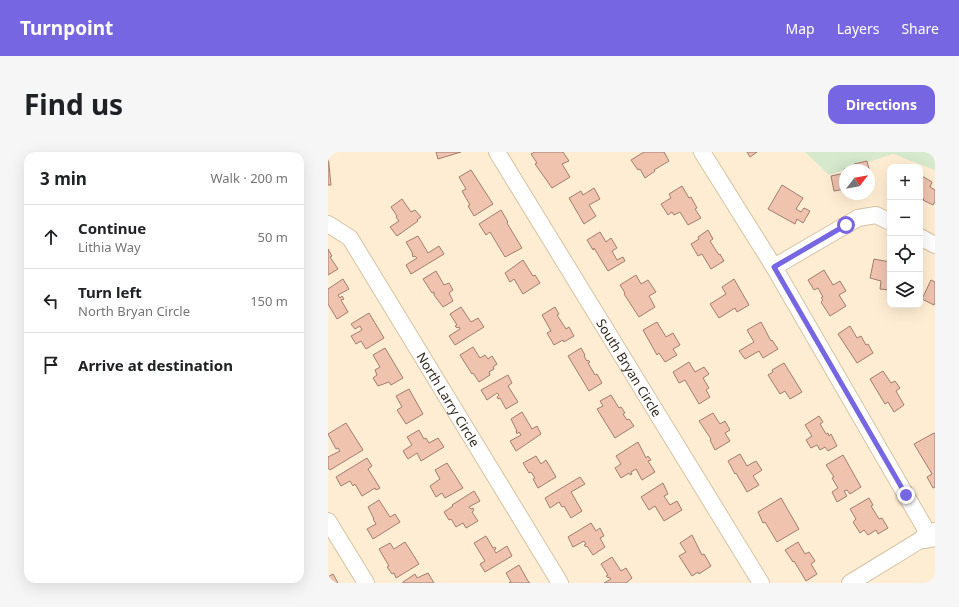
<!DOCTYPE html>
<meta charset="utf-8">
<style>
:root{--surface:#fff;--page:#f6f6f6;--text:#202124;--muted:#757577;--line:#e0e0e0;--accent:#7766e1}
body{margin:0;font-family:"Noto Sans",sans-serif;background:var(--page);color:var(--text)}
.controls{position:absolute;right:12px;top:12px;display:grid;overflow:hidden;border-radius:8px;box-shadow:0 4px 16px #0002}
.controls button{width:36px;height:36px;display:grid;place-items:center;padding:0;border:0;border-bottom:1px solid var(--line);background:var(--surface);color:var(--text);font:20px sans-serif}
.compass{position:absolute;left:511px;top:12px;width:36px;height:36px;border-radius:50%;background:var(--surface);box-shadow:0 4px 16px #0002;rotate:59deg}
.stop{position:absolute;width:12px;height:12px;margin:-9px;border:3px solid #7766e1;border-radius:50%;background:#fff}
.stop.end{background:#7766e1;border-color:#fff;box-shadow:0 1px 4px #0008}
.list{margin:0;padding:0;list-style:none}
h2{display:flex;justify-content:space-between;align-items:center;height:52px;margin:0;padding:0 16px;font-size:17px}
h2 small{font-size:13px;font-weight:400;color:var(--muted)}
.list li{display:grid;grid-template-columns:26px 1fr auto;gap:12px;align-items:center;box-sizing:border-box;height:64px;padding:0 16px;border-top:1px solid var(--line)}
.list b{display:block;font-size:15px;white-space:nowrap}
.list p{margin:0;font-size:13px;white-space:nowrap;color:var(--muted)}
.list em{font-size:13px;font-style:normal;color:var(--muted)}
.icon{flex:none;width:22px;height:22px;fill:none;stroke:currentColor;stroke-width:2;stroke-linecap:round;stroke-linejoin:round}
.map{position:relative;flex:none;width:607px;height:431px;overflow:hidden;border-radius:12px}
header{display:flex;align-items:center;gap:24px;box-sizing:border-box;height:56px;padding:0 20px;background:var(--accent);color:#fff}
header strong{font-size:19px}
nav{display:flex;gap:22px;margin-inline-start:auto;font-size:14px}
.intro{display:flex;align-items:center;justify-content:space-between;box-sizing:border-box;height:96px;padding:0 24px}
h1{margin:0;font-size:28px}
.button{padding:10px 18px;border-radius:12px;background:var(--accent);color:#fff;font-size:14px;font-weight:700}
main{display:flex;gap:24px;padding:0 24px}
aside{flex:1;background:var(--surface);border-radius:12px;box-shadow:0 4px 16px #0002}
.map>svg:first-child{display:block}
.green{fill:#d6e9cc}
.building{fill:#f0c3af;stroke:#a07d6e}
.lines{fill:none;stroke-linecap:round;stroke-linejoin:round}
.minor-casing{stroke:#d7c2a3;stroke-width:18}
.major-casing{stroke:#d7c2a3;stroke-width:22}
.minor{stroke:#fff;stroke-width:16}
.major{stroke:#fff;stroke-width:20}
.route{stroke:#7766e1;stroke-width:5}
.labels{text-anchor:middle;stroke-width:3.5;stroke-linejoin:round;paint-order:stroke}
.street-label{font-size:13px;fill:#2f271b;stroke:#fdfdfd}
</style>
<header>
<strong>Turnpoint</strong>
<nav><a>Map</a><a>Layers</a><a>Share</a></nav>
</header>
<div class="intro"><h1>Find us</h1><a class="button">Directions</a></div>
<main>
<aside>
<h2>3 min<small>Walk · 200 m</small></h2>
<ul class="list">
<li><svg class="icon" aria-label="ahead" viewBox="0 0 24 24"><path d="M12 20V5M6 11l6-6 6 6"/></svg><div><b>Continue</b><p>Lithia Way</p></div><em>50 m</em></li>
<li><svg class="icon" aria-label="left" viewBox="0 0 24 24"><path d="M17 20v-9H6M10 6l-5 5 5 5"/></svg><div><b>Turn left</b><p>North Bryan Circle</p></div><em>150 m</em></li>
<li><svg class="icon" aria-label="arrive" viewBox="0 0 24 24"><path d="M6 21V4h12l-3 4 3 4H6"/></svg><div><b>Arrive at destination</b></div></li>
</ul>
</aside>
<div class="map">
<svg width="607" height="431" viewBox="0 0 607 431">
<rect width="100%" height="100%" fill="#ffedd3"/>
<polygon class="green" points="477,0 607,0 607,18 565,2 501,23"/>
<g class="building">
<polygon points="108,0 133,0 110,7"/>
<polygon points="207,0 235,0 241,9 234,12 242,25 224,36 207,12 209,11 203,2"/>
<polygon points="316,0 336,0 341,9 326,18 327,19 317,26 312,17 310,18 303,8"/>
<polygon points="419,0 429,0 422,5"/>
<polygon points="0,3 3,33 0,33"/>
<polygon points="539,9 544,29 541,30 541,18 517,18 517,37 506,39 503,24 517,21 516,17 527,15 526,12"/>
<polygon points="143,18 165,52 146,64 140,54 142,53 134,39 138,37 131,25"/>
<polygon points="592,23 604,30 602,35 607,38 607,49 605,53 595,48 596,47 592,45"/>
<polygon points="454,33 475,46 468,57 473,60 476,56 482,59 475,71 469,67 467,72 440,57"/>
<polygon points="354,34 361,46 363,45 369,56 367,57 373,66 360,73 352,60 346,63 344,60 340,63 333,52 343,46 341,42"/>
<polygon points="266,36 272,47 261,53 268,64 256,72 241,46 253,39 255,43"/>
<polygon points="74,47 83,60 87,58 93,65 89,68 90,69 69,84 62,75 71,69 68,65 69,64 63,55"/>
<polygon points="173,58 180,70 179,71 194,96 177,105 162,80 158,83 151,72"/>
<polygon points="380,78 385,87 382,89 391,103 392,102 396,109 383,117 374,102 370,104 363,92 371,87 370,85"/>
<polygon points="272,80 278,90 283,86 289,96 284,99 289,108 295,105 297,109 280,119 266,96 265,98 259,88"/>
<polygon points="90,84 100,101 111,94 116,102 83,122 78,113 89,106 87,104 85,105 84,102 85,102 78,90"/>
<polygon points="0,97 4,104 2,105 10,117 0,123"/>
<polygon points="546,107 562,110 562,138 552,137 553,129 542,126"/>
<polygon points="195,108 205,124 207,123 212,131 195,142 186,127 182,130 177,121"/>
<polygon points="496,118 505,133 512,129 518,139 511,143 518,154 502,164 493,150 495,148 493,146 495,145 490,136 486,138 480,128"/>
<polygon points="108,119 116,133 121,131 125,138 121,141 125,149 115,155 106,143 106,140 104,141 95,127"/>
<polygon points="308,123 313,132 320,128 328,140 321,144 327,155 311,165 296,142 297,141 292,133"/>
<polygon points="15,127 21,137 10,143 12,146 14,144 16,147 13,148 20,160 9,167 0,152 0,137"/>
<polygon points="406,127 421,153 409,160 407,156 391,166 382,152 398,142 394,135"/>
<polygon points="603,128 607,130 607,150 606,153 594,147"/>
<polygon points="133,155 143,170 150,166 156,175 127,193 121,184 132,177 131,175 129,176 127,174 129,173 122,162"/>
<polygon points="227,155 231,162 229,163 238,177 241,175 246,184 236,190 235,188 226,193 219,181 223,179 214,163"/>
<polygon points="41,161 56,186 38,197 33,189 28,192 23,184 34,178 32,174 27,177 23,172"/>
<polygon points="329,170 338,185 345,181 352,193 345,197 349,203 337,210 331,201 329,203 315,178"/>
<polygon points="433,170 443,189 444,188 450,197 435,206 431,199 417,207 411,199 426,190 419,178"/>
<polygon points="522,174 529,186 533,184 538,193 540,192 545,201 529,211 510,182"/>
<polygon points="145,195 152,206 157,203 160,207 164,204 169,212 165,215 166,217 161,220 162,223 151,230 145,221 144,222 132,203"/>
<polygon points="57,196 75,226 63,233 61,230 50,234 45,226 49,223 47,218 52,215 45,203"/>
<polygon points="253,196 257,203 256,204 259,209 260,208 262,210 260,211 267,223 269,222 274,231 261,239 240,204"/>
<polygon points="361,210 367,220 376,215 381,222 375,226 381,236 378,238 382,245 371,252 357,228 351,231 345,220"/>
<polygon points="456,211 474,240 462,247 457,239 452,242 440,223 445,220 444,218"/>
<polygon points="555,219 563,231 567,229 572,236 568,239 576,253 566,260 560,250 557,252 542,227"/>
<polygon points="180,223 184,231 180,234 190,250 178,257 172,246 170,247 169,245 171,243 169,241 159,248 153,238"/>
<polygon points="81,237 95,262 78,272 69,258 74,255 68,244"/>
<polygon points="283,243 291,256 293,255 297,261 295,262 299,268 301,267 306,274 287,286 269,257 275,254 272,249"/>
<polygon points="194,260 204,277 209,274 213,282 188,299 182,289 193,283 191,280 189,282 188,279 189,279 183,267"/>
<polygon points="385,261 392,272 397,269 402,278 397,281 402,289 387,298 382,288 383,287 371,269"/>
<polygon points="491,264 495,270 492,272 498,282 500,281 501,284 503,282 509,294 500,299 497,295 492,298 489,293 483,296 478,288 484,284 477,273"/>
<polygon points="18,271 35,298 2,318 0,316 0,305 12,299 10,296 8,297 0,282"/>
<polygon points="91,278 96,287 98,286 101,291 110,286 116,295 93,309 89,301 80,307 75,299 84,293 79,285"/>
<polygon points="606,281 607,282 607,335 605,336 599,325 604,322 586,292"/>
<polygon points="310,290 318,306 320,304 323,308 320,309 327,320 314,328 308,317 303,320 304,322 302,323 301,321 293,326 287,316 293,312 288,304"/>
<polygon points="412,302 419,314 428,309 434,318 425,324 431,333 419,340 408,321 407,322 400,309"/>
<polygon points="515,303 533,335 522,342 519,338 516,339 519,344 509,350 504,340 510,336 504,326 506,325 498,313"/>
<polygon points="208,304 213,312 218,308 228,325 210,336 205,327 207,326 203,320 201,321 195,311"/>
<polygon points="39,306 44,314 40,317 52,336 48,338 47,336 34,344 27,332 25,334 22,329 13,334 8,325"/>
<polygon points="119,311 135,336 117,346 114,341 108,345 102,334 112,327 107,318"/>
<polygon points="252,325 257,332 243,340 254,359 243,366 236,354 234,355 231,350 222,356 217,346"/>
<polygon points="335,331 340,342 336,344 342,353 349,349 354,358 336,369 327,354 321,358 313,345"/>
<polygon points="146,339 152,349 141,355 143,357 145,356 146,358 144,360 150,369 138,376 135,371 128,375 123,367 121,368 116,360 125,354 124,353"/>
<polygon points="453,346 471,377 449,390 437,370 435,371 430,360"/>
<polygon points="541,346 545,353 543,354 551,367 554,366 560,376 550,382 548,378 540,383 536,378 532,381 525,370 528,367 522,357"/>
<polygon points="51,348 62,365 67,362 72,370 45,387 39,377 48,372 45,367 46,367 40,355"/>
<polygon points="263,371 268,379 272,376 276,384 272,386 277,395 265,403 259,394 258,395 256,393 258,392 256,389 245,395 240,385"/>
<polygon points="364,383 374,403 376,402 383,414 371,422 370,420 364,424 351,404 358,400 352,391"/>
<polygon points="158,384 165,396 167,395 168,397 166,398 168,401 179,394 184,404 157,420 152,412 157,409 146,391"/>
<polygon points="77,390 91,412 68,426 66,421 64,422 59,415 61,414 51,397 62,391 66,397"/>
<polygon points="470,390 477,402 481,400 487,409 483,412 489,422 478,429 466,409 465,410 457,398"/>
<polygon points="284,405 293,419 298,416 304,426 298,431 276,431 283,427 281,425 280,426 278,424 280,423 273,412"/>
<polygon points="191,413 200,429 202,431 181,431 183,430 178,421"/>
<polygon points="100,421 106,431 75,431 75,430 87,422 89,426"/>
<polygon points="5,422 10,431 0,431 0,425"/>
</g>
<g class="lines">
<g class="minor-casing">
<g id="minor">
<path id="s1" d="M169,0L433,431"/>
<polyline points="374,0 446,115 601,383"/>
<path id="s2" d="M0,72L22,86L232,431"/>
<polyline points="592,85 607,93"/>
<polyline points="446,115 530,66 548,63 562,70"/>
<polyline points="0,369 38,431"/>
<polyline points="522,431 607,379"/>
</g>
</g>
<g class="major-casing">
<polyline id="major" points="597,386 607,384"/>
</g>
<use href="#minor" class="minor"/>
<use href="#major" class="major"/>
</g>
<g class="lines">
<polyline class="route" points="518,73 446,115 578,343"/>
</g>
<g class="labels">
<g class="street-label">
<text dy="5" stroke="none"><textPath href="#s1" startOffset="253">South Bryan Circle</textPath></text>
<text dy="5" stroke="none"><textPath href="#s2" startOffset="215">North Larry Circle</textPath></text>
</g>
</g>
</svg>
<div class="controls">
<button>+</button>
<button>−</button>
<button><svg class="icon" aria-label="locate" viewBox="0 0 24 24"><circle cx="12" cy="12" r="6"/><path d="M12 2v4M12 18v4M2 12h4M18 12h4"/></svg></button>
<button><svg class="icon" aria-label="layers" viewBox="0 0 24 24"><path d="M12 4l9 5-9 5-9-5zM3 14l9 5 9-5"/></svg></button>
</div>
<svg class="compass" viewBox="-18 -18 36 36"><path d="M0-13l5 13h-10z" fill="#e53935"/><path d="M0 13l5-13h-10z" fill="#757577"/></svg>
<div class="stop" style="left:518px;top:73px"></div>
<div class="stop end" style="left:578px;top:343px"></div>
</div>
</main>
